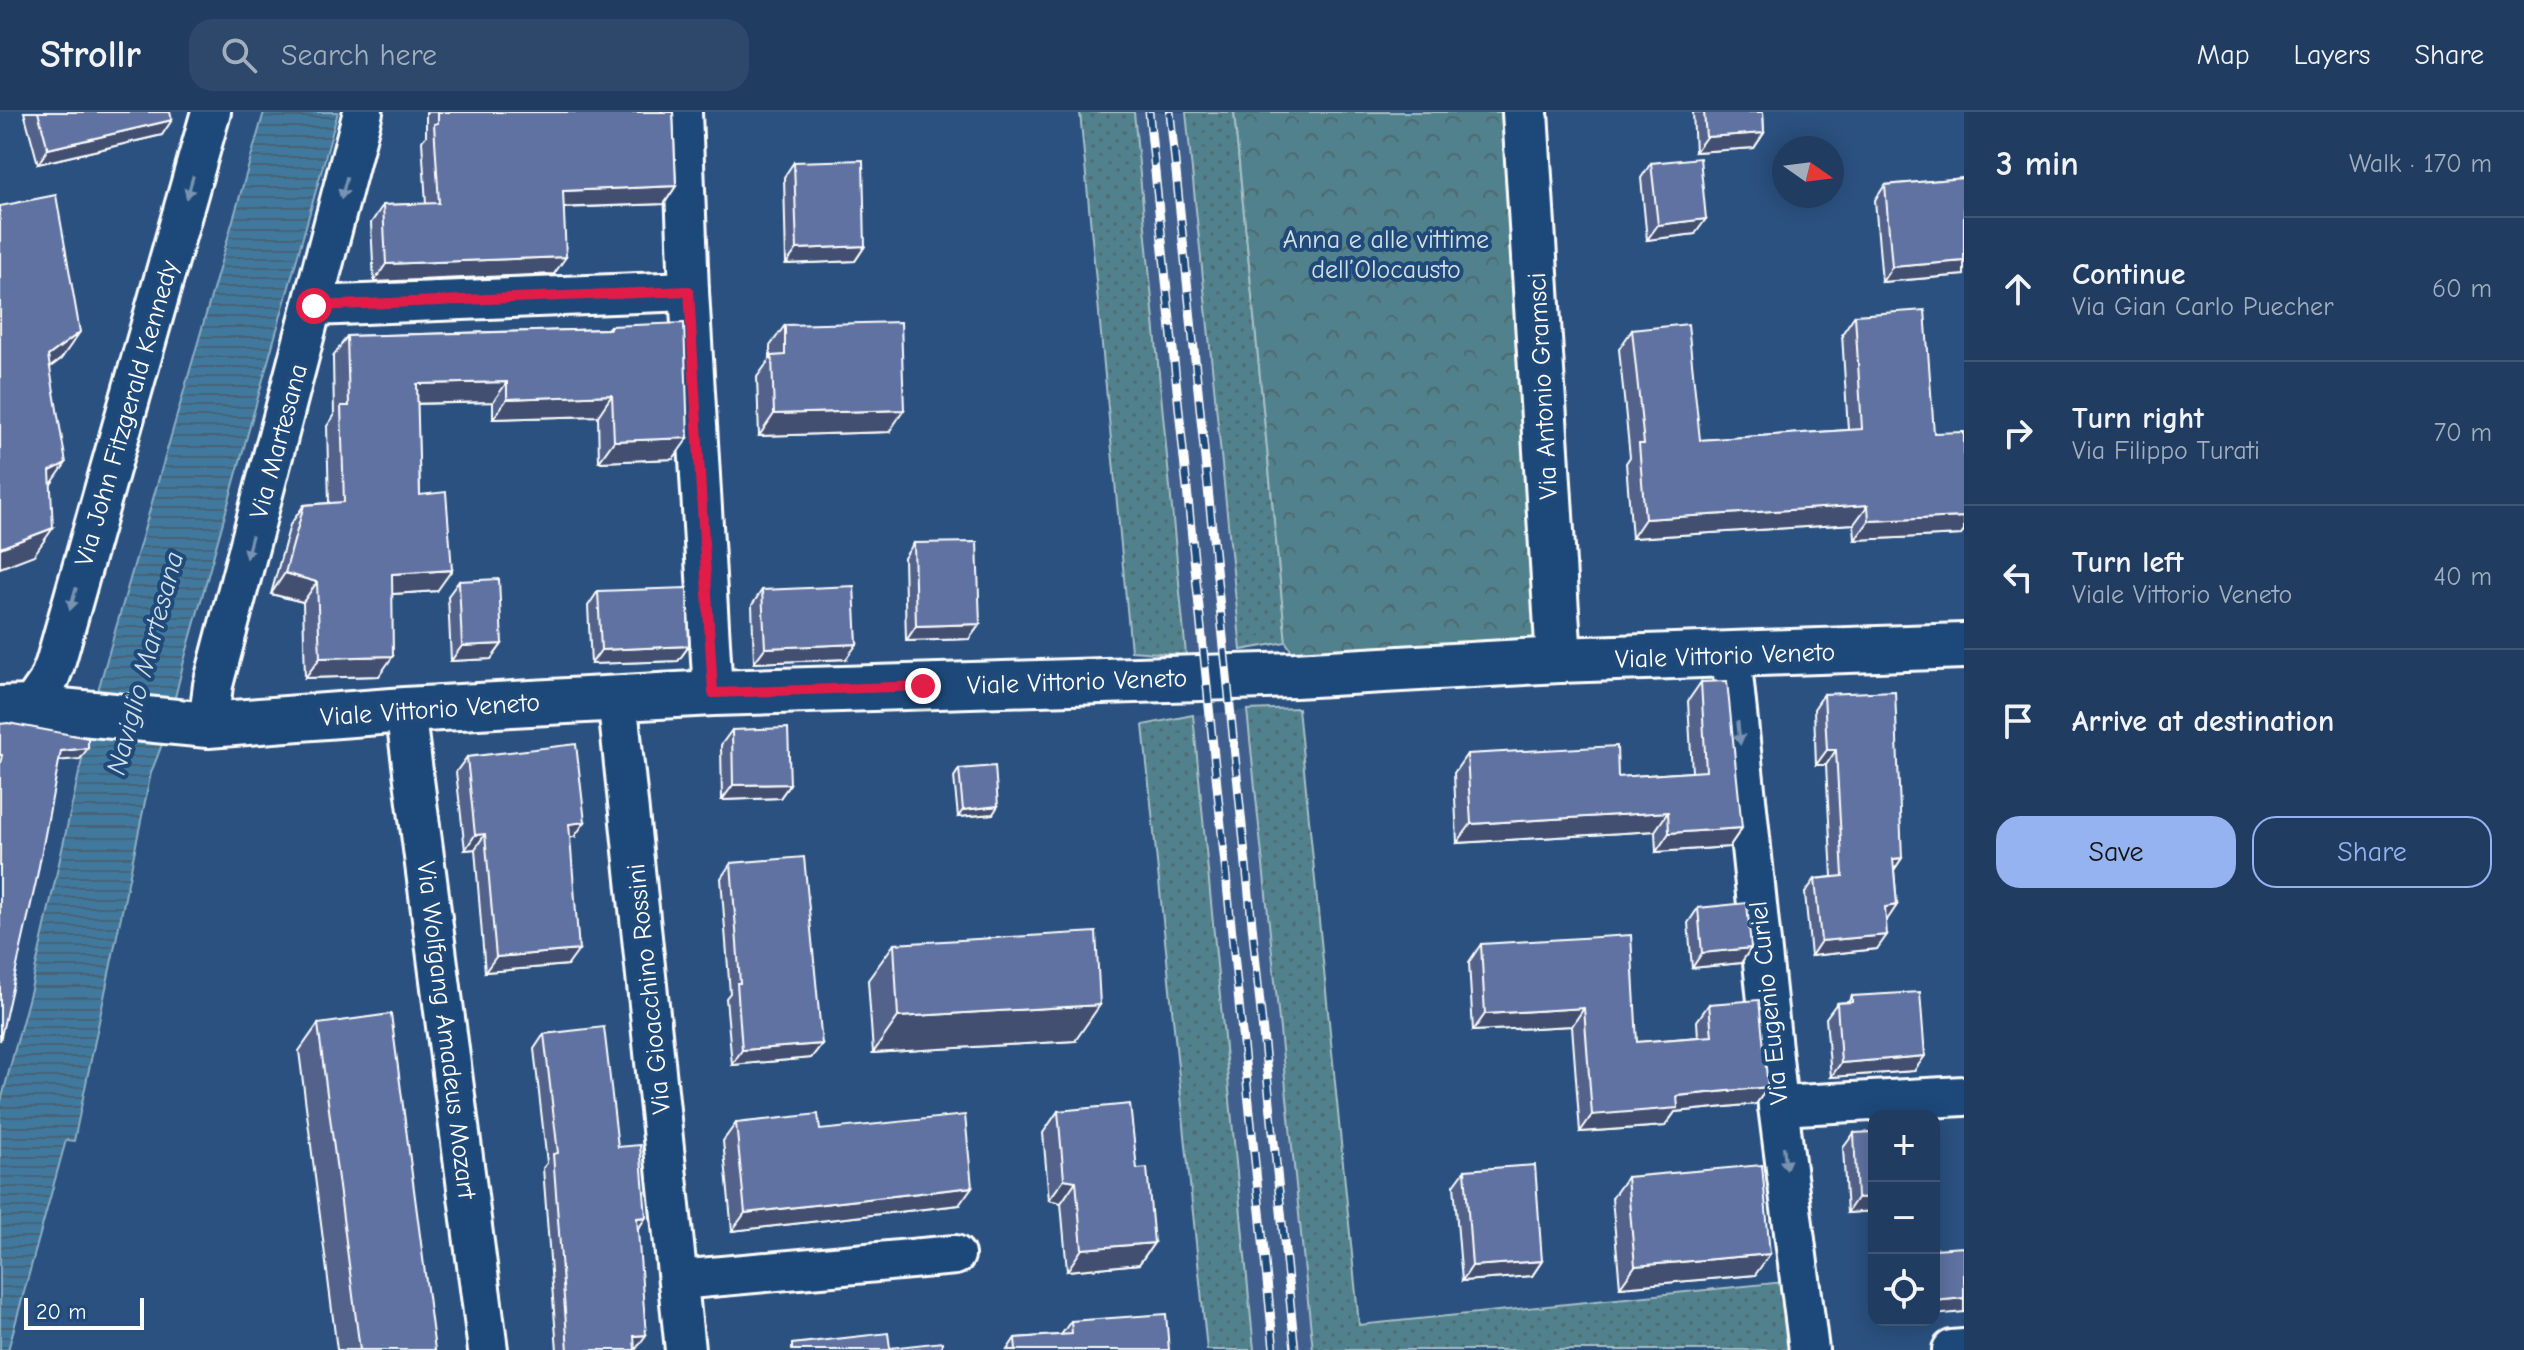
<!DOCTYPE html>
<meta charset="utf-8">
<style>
:root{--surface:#203d61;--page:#2d486a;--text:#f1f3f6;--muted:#a2aebd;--line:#3d5676;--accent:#95b2f1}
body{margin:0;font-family:"Comic Neue",sans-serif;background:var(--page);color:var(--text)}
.controls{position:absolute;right:24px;bottom:24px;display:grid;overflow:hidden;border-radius:16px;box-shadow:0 4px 20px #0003}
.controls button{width:72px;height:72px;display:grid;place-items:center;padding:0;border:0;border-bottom:2px solid var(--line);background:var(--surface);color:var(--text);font:40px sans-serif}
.compass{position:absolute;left:1772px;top:24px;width:72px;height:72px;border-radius:50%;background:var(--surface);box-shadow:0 4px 20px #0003;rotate:104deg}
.scale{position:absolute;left:24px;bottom:20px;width:120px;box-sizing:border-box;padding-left:8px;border:4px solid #fff;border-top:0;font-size:22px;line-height:28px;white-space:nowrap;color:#fff;-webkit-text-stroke:6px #1f4a7a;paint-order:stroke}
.stop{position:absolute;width:24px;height:24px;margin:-18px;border:6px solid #e11d48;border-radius:50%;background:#fff}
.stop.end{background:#e11d48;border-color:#fff;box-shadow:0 2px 8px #0008}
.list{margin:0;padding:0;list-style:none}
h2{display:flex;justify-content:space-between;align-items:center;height:104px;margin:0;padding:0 32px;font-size:34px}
h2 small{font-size:26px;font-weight:400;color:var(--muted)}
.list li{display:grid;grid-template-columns:52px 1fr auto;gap:24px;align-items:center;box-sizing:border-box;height:144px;padding:0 32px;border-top:2px solid var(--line)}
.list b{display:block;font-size:30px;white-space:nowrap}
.list p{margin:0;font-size:26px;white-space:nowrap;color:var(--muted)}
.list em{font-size:26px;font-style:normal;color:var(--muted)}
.actions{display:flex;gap:16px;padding:24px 32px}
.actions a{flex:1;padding:18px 0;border:2px solid var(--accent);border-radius:24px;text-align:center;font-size:28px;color:var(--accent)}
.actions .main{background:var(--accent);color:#111}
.icon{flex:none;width:44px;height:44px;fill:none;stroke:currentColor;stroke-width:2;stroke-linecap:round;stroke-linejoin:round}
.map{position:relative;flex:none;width:1964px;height:1238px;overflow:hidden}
header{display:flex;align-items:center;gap:48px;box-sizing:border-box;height:112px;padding:0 40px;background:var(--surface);border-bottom:2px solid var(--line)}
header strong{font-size:38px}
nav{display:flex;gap:44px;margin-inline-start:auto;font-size:28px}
.search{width:560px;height:72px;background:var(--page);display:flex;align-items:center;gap:20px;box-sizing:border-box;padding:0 28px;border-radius:24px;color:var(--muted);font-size:30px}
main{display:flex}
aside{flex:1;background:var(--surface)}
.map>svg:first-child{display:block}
.built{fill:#3f5e8d}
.grass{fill:url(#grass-dots);stroke:#a8c0c6;stroke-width:2}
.park{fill:url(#park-crowns);stroke:#a8c0c6;stroke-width:2}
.water{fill:url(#water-rules);stroke:#8dafc4;stroke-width:2}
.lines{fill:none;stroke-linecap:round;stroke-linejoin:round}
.minor-casing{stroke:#fff;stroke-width:44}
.tertiary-casing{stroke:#fff;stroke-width:50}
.minor{stroke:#1f4a7a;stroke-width:38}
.tertiary{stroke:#1f4a7a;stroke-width:44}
.rail-casing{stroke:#fff;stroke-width:9}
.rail{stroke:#1f4a7a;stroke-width:6;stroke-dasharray:18;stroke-linecap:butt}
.wall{fill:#52628a;stroke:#fff;stroke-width:2}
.shaded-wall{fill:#425071;stroke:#fff;stroke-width:2}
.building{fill:#5f72a1;stroke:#fff;stroke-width:2}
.oneway{fill:#7992af}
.route{stroke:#e11d48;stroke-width:10}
.labels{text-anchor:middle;stroke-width:8;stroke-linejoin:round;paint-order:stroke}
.park-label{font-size:26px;fill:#d4e0e2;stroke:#1f4a7a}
.street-label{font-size:26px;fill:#fff;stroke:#1f4a7a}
.water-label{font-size:28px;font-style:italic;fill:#d0dee6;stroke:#1f4a7a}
</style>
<header>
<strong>Strollr</strong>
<div class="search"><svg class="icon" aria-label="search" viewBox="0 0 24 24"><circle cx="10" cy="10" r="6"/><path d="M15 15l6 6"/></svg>Search here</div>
<nav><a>Map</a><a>Layers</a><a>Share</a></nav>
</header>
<main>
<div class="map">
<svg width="1964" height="1238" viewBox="0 0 1964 1238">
<defs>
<pattern id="grass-dots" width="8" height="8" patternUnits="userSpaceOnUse" patternTransform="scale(2)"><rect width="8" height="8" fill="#51818c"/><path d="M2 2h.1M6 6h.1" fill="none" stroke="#4f696f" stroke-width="1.8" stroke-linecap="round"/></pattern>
<pattern id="park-crowns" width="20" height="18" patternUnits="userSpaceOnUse" patternTransform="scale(2)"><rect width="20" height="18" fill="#51818c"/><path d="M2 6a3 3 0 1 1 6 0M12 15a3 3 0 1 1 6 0" fill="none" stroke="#4f696f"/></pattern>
<pattern id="water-rules" width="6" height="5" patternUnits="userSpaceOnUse" patternTransform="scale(2)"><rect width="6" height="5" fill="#41799d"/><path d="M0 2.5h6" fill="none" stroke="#466274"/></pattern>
</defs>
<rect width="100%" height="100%" fill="#2b5181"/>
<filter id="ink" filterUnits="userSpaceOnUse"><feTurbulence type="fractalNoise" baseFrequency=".0125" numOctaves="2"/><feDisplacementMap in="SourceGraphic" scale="16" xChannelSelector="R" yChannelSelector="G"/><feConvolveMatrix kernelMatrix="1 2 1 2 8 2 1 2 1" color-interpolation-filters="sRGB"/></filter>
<g filter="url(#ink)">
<g class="built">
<polygon points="1134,0 1186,0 1241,538 1186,543"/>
<polygon points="1247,598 1313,1238 1254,1238 1193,603"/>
</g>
<g class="grass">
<polygon points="1080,0 1134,0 1186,543 1131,539"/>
<polygon points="1186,0 1234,0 1286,530 1241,538"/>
<polygon points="1298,596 1359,1213 1784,1170 1794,1238 1313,1238 1247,598"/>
<polygon points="1193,603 1254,1238 1207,1238 1143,613"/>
</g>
<polygon class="park" points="1234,0 1514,0 1548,542 1297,548 1286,530"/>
<polygon class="water" points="264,0 338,0 184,549 166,622 151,661 74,1029 66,1028 8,1238 0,1238 0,993 31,877 95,589"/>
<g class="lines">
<g class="minor-casing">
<g id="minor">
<polyline points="682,0 689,179 713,581"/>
<polyline points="314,194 689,179"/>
<polyline points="1731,543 1778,994 1809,1238"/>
<polyline points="617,585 685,1238"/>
<polyline points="30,596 48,570 55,552 211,0"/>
<polyline points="405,598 488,1238"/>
<polyline points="208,613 213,573 363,0"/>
<polyline points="1778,994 1964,984"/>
<polyline points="678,1168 955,1143"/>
<polyline points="1952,1238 1964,1237"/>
</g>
</g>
<g class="tertiary-casing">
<g id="tertiary">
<polyline points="1525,0 1559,548"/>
<polyline points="0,597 30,596 208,613 405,598 713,581 1295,563 1559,548 1964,534"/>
</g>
</g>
<use href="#minor" class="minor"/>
<use href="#tertiary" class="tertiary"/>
<g class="rail-casing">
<g id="rail">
<polyline points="1149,0 1274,1238"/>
<polyline points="1170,0 1295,1238"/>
</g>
</g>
<use href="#rail" class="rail"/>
</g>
<g class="wall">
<polygon points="24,0 170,0 162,23 38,52"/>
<polygon points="426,0 673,0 676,74 664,92 564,96 554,162 374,170 371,111 383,93 426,92 422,29 426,24"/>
<polygon points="1693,0 1763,0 1764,21 1754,36 1695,40"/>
<polygon points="794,50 865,134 855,149 786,152 784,65"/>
<polygon points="1651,51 1695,122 1647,128 1641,66"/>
<polygon points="1964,66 1964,163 1882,170 1875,88 1885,73"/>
<polygon points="1855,203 1934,321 1961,423 1855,428 1854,412 1632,426 1626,351 1630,345 1619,237 1632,218 1700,328 1848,318 1842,222"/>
<polygon points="785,213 889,320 759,324 757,265 770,247 770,234"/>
<polygon points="610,214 673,347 599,350 598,304 493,307 493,290 417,292 420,383 437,479 392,482 379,564 305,566 303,490 271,482 290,413 304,393 329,391 327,314 334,304 333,245 347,224 607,217"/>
<polygon points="914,431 980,512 969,527 906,529 904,446"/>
<polygon points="459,469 502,532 491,547 451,549 448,484"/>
<polygon points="762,478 846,547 754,551 752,493"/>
<polygon points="598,479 689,534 678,549 591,552 588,494"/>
<polygon points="1701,570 1742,716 1729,735 1656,740 1655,719 1457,731 1454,661 1467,642 1618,665 1692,660 1688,589"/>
<polygon points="1824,582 1902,746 1894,758 1897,793 1886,808 1877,837 1811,844 1805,781 1815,767 1832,765 1826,653 1816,653 1814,597"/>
<polygon points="732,618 790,672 780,686 722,688 721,633"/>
<polygon points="467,645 574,725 570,725 568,853 485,860 475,737 465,738 456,660"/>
<polygon points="959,657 993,702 958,705 954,665"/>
<polygon points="731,751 822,932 811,946 732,953 726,886 730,881 721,766"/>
<polygon points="1698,796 1751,836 1741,851 1692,856 1688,811"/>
<polygon points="894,832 1075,929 873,941 868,868"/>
<polygon points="1481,832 1637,930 1698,925 1697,909 1709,892 1768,975 1756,992 1675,1000 1665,1014 1580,1020 1572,914 1473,919 1469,850"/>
<polygon points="1852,884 1914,959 1831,965 1826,906 1837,891 1848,890"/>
<polygon points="318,912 435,1238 337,1238 299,939"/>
<polygon points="544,922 618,1035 646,1105 638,1117 635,1238 557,1238 543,1056 547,1051 534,937"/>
<polygon points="1058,999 1137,1057 1154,1131 1139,1152 1067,1159 1061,1091 1049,1088 1043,1021"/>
<polygon points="736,1011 820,1018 959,1093 732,1119 723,1029"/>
<polygon points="1854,1021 1874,1099 1847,1101 1843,1036"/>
<polygon points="1465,1058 1542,1149 1532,1164 1462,1169 1454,1073"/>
<polygon points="1627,1065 1755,1163 1620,1175 1612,1086"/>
<polygon points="1071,1209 1169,1238 1007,1238 1015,1226 1061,1223"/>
</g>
<g class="shaded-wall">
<polygon points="172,8 162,23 38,52 48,37"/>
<polygon points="1764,21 1754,36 1695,40 1706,25"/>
<polygon points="676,74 664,92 551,96 563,79"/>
<polygon points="1706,107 1695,122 1647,128 1658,113"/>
<polygon points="865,134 855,149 786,152 797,137"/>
<polygon points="566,145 554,162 374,170 386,152"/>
<polygon points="1964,149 1964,163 1882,170 1892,155"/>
<polygon points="80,220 61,247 29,271 48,244"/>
<polygon points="507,270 493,290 402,292 417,272"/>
<polygon points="612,283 598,304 493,307 507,287"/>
<polygon points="904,298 889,320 759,324 774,302"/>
<polygon points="688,326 673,347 599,350 614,329"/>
<polygon points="66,351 47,378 50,359"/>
<polygon points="1868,393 1854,412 1632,426 1645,407"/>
<polygon points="1964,405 1964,419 1961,423 1855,428 1869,409"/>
<polygon points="53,416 34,443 0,456 0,436"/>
<polygon points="452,458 437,479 377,483 392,462"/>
<polygon points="285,461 317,470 303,490 271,482"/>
<polygon points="980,512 969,527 906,529 916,514"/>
<polygon points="502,532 491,547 451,549 462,534"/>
<polygon points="857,532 846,547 754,551 765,536"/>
<polygon points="689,534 678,549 591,552 601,538"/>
<polygon points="393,544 379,564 305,566 320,546"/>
<polygon points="88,636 80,647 53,649 61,639"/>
<polygon points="1827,638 1836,638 1826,653 1816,653"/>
<polygon points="790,672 780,686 722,688 733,673"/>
<polygon points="998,694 993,702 958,705 963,698"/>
<polygon points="1668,700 1655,719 1457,731 1471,712"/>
<polygon points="585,710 574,725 558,727 569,712"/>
<polygon points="1742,716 1729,735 1656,740 1669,721"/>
<polygon points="485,722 475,737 465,738 475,723"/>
<polygon points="1902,746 1892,761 1893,747"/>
<polygon points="1897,793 1887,808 1874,810 1885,795"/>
<polygon points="1887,823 1877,837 1811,844 1821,829"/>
<polygon points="1751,836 1741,851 1692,856 1702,841"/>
<polygon points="579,838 568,853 485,860 496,845"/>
<polygon points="1100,893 1075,929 873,941 898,905"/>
<polygon points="1584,896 1572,914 1473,919 1485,902"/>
<polygon points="822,932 811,946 732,953 742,938"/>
<polygon points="1925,944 1914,959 1831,965 1841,951"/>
<polygon points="1768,975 1756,992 1675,1000 1665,1014 1580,1020 1592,1003 1677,984"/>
<polygon points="1064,1067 1076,1069 1061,1091 1049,1088"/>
<polygon points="972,1075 959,1093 732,1119 745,1101"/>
<polygon points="1874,1085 1874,1099 1847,1101 1857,1086"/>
<polygon points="646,1105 636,1120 637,1106"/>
<polygon points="1154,1131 1139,1152 1067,1159 1082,1137"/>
<polygon points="1770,1142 1755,1163 1620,1175 1635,1154"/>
<polygon points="1542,1149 1532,1164 1462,1169 1472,1154"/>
<polygon points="1964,1186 1964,1200 1934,1203 1934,1189"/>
<polygon points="646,1223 636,1237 624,1238 634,1224"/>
</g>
<g class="building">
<polygon points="38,0 170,0 172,8 48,37"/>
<polygon points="438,0 673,0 676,74 563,79 566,145 386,152 383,93 439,91 434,12 438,11"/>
<polygon points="1704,0 1763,0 1764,21 1706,25"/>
<polygon points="1700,46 1706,107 1658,113 1651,51"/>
<polygon points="863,48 865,134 797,137 794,50"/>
<polygon points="1964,66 1964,149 1892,155 1885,73"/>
<polygon points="56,83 80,220 48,244 66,351 50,359 53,416 0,436 0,94"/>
<polygon points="1925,198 1934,321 1964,320 1964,405 1869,409 1868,393 1645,407 1639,332 1644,332 1632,218 1688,212 1700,328 1862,317 1855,203"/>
<polygon points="901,210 904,298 774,302 772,244 785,243 785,213"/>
<polygon points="684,211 688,326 614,329 612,283 507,287 507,270 417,272 420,383 446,380 452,458 392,462 393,544 320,546 317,470 285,461 304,393 344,390 341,294 349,294 347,224 610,217 610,214"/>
<polygon points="977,430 980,512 916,514 914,431"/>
<polygon points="499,467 502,532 462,534 459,469"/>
<polygon points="854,474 857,532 765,536 762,478"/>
<polygon points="687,476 689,534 601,538 598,479"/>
<polygon points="1727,569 1742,716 1669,721 1668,700 1471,712 1467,642 1617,634 1618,665 1706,659 1701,570"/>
<polygon points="1895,579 1902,746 1893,747 1897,793 1885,795 1887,823 1821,829 1815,767 1843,764 1836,638 1827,638 1824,582"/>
<polygon points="8,611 88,626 88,636 61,639 36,770 0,929 0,652 2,643 0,643 0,612"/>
<polygon points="788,616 790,672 733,673 732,618"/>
<polygon points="576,632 585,710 569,712 579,838 496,845 485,722 475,723 467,645"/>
<polygon points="995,654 998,694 963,698 959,657"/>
<polygon points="804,745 822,932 742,938 737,871 740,871 731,751"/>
<polygon points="1747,791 1751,836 1702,841 1698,796"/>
<polygon points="1096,820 1100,893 898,905 894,832"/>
<polygon points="1631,823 1637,930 1712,924 1709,892 1759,888 1768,975 1677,984 1678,996 1592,1003 1584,896 1485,902 1481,832"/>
<polygon points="1920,880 1925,944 1841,951 1837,891 1852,890 1852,884"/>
<polygon points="391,902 435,1238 360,1238 318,912"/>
<polygon points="604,915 618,1035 640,1033 646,1105 637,1106 646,1223 634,1224 635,1238 568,1238 553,1042 558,1041 544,922"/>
<polygon points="1130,992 1137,1057 1147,1056 1154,1131 1082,1137 1076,1069 1064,1067 1058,999"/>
<polygon points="818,1002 820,1018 965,1003 972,1075 745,1101 736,1011"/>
<polygon points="1874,1020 1874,1085 1857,1086 1854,1021"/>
<polygon points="1535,1053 1542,1149 1472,1154 1465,1058"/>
<polygon points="1762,1053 1770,1142 1635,1154 1627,1065"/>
<polygon points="1964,1135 1964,1186 1934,1189 1934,1137"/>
<polygon points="1166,1202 1169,1238 1016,1238 1015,1226 1072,1222 1071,1209"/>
<polygon points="888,1221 890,1236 942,1230 942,1238 792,1238 792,1232"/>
</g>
<defs><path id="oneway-solid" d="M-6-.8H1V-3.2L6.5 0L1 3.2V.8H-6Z" transform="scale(2)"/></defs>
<g class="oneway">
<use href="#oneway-solid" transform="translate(190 75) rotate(106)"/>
<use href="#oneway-solid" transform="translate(344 76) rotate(104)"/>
<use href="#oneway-solid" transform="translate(249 435) rotate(105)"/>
<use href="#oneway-solid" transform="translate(73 487) rotate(106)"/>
<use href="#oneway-solid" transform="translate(1739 621) rotate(84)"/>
<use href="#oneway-solid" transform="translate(1785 1046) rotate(83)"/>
</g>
</g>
<g class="lines" filter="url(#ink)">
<polyline class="route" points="314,194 689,179 713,581 923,574"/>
</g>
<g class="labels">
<g class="park-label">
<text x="1386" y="136">Anna e alle vittime<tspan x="1386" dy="30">dell’Olocausto</tspan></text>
</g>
<g class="street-label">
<text transform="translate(1542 274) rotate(-93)" y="9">Via Antonio Gramsci</text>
<text transform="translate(126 301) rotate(-74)" y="9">Via John Fitzgerald Kennedy</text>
<text transform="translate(278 329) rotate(-75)" y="9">Via Martesana</text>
<text transform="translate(1725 543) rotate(-2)" y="9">Viale Vittorio Veneto</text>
<text transform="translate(1077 569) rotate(-2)" y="9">Viale Vittorio Veneto</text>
<text transform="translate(430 597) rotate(-4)" y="9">Viale Vittorio Veneto</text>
<text transform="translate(648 877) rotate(-96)" y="9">Via Gioacchino Rossini</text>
<text transform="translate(1768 891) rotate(-96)" y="9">Via Eugenio Curiel</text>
<text transform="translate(447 918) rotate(83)" y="9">Via Wolfgang Amadeus Mozart</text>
</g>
<g class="water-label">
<text transform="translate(144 551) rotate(-75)" y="10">Naviglio Martesana</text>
</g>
</g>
</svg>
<div class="controls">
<button>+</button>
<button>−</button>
<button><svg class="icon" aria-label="locate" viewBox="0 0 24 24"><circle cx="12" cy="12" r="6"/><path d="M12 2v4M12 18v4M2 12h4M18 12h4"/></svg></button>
</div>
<svg class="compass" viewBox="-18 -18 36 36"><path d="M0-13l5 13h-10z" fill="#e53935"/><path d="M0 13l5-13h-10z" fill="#a2aebd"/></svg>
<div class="scale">20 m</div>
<div class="stop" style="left:314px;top:194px"></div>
<div class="stop end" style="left:923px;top:574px"></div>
</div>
<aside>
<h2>3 min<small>Walk · 170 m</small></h2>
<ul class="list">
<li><svg class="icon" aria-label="ahead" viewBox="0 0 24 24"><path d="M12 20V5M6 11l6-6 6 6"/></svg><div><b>Continue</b><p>Via Gian Carlo Puecher</p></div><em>60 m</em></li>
<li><svg class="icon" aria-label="right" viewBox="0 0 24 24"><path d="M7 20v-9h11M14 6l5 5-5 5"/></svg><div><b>Turn right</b><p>Via Filippo Turati</p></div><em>70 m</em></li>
<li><svg class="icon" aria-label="left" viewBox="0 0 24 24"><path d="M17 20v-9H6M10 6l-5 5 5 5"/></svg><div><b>Turn left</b><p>Viale Vittorio Veneto</p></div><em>40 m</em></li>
<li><svg class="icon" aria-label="arrive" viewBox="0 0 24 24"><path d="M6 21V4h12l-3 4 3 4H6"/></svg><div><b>Arrive at destination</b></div></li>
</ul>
<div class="actions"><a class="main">Save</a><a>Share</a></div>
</aside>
</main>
